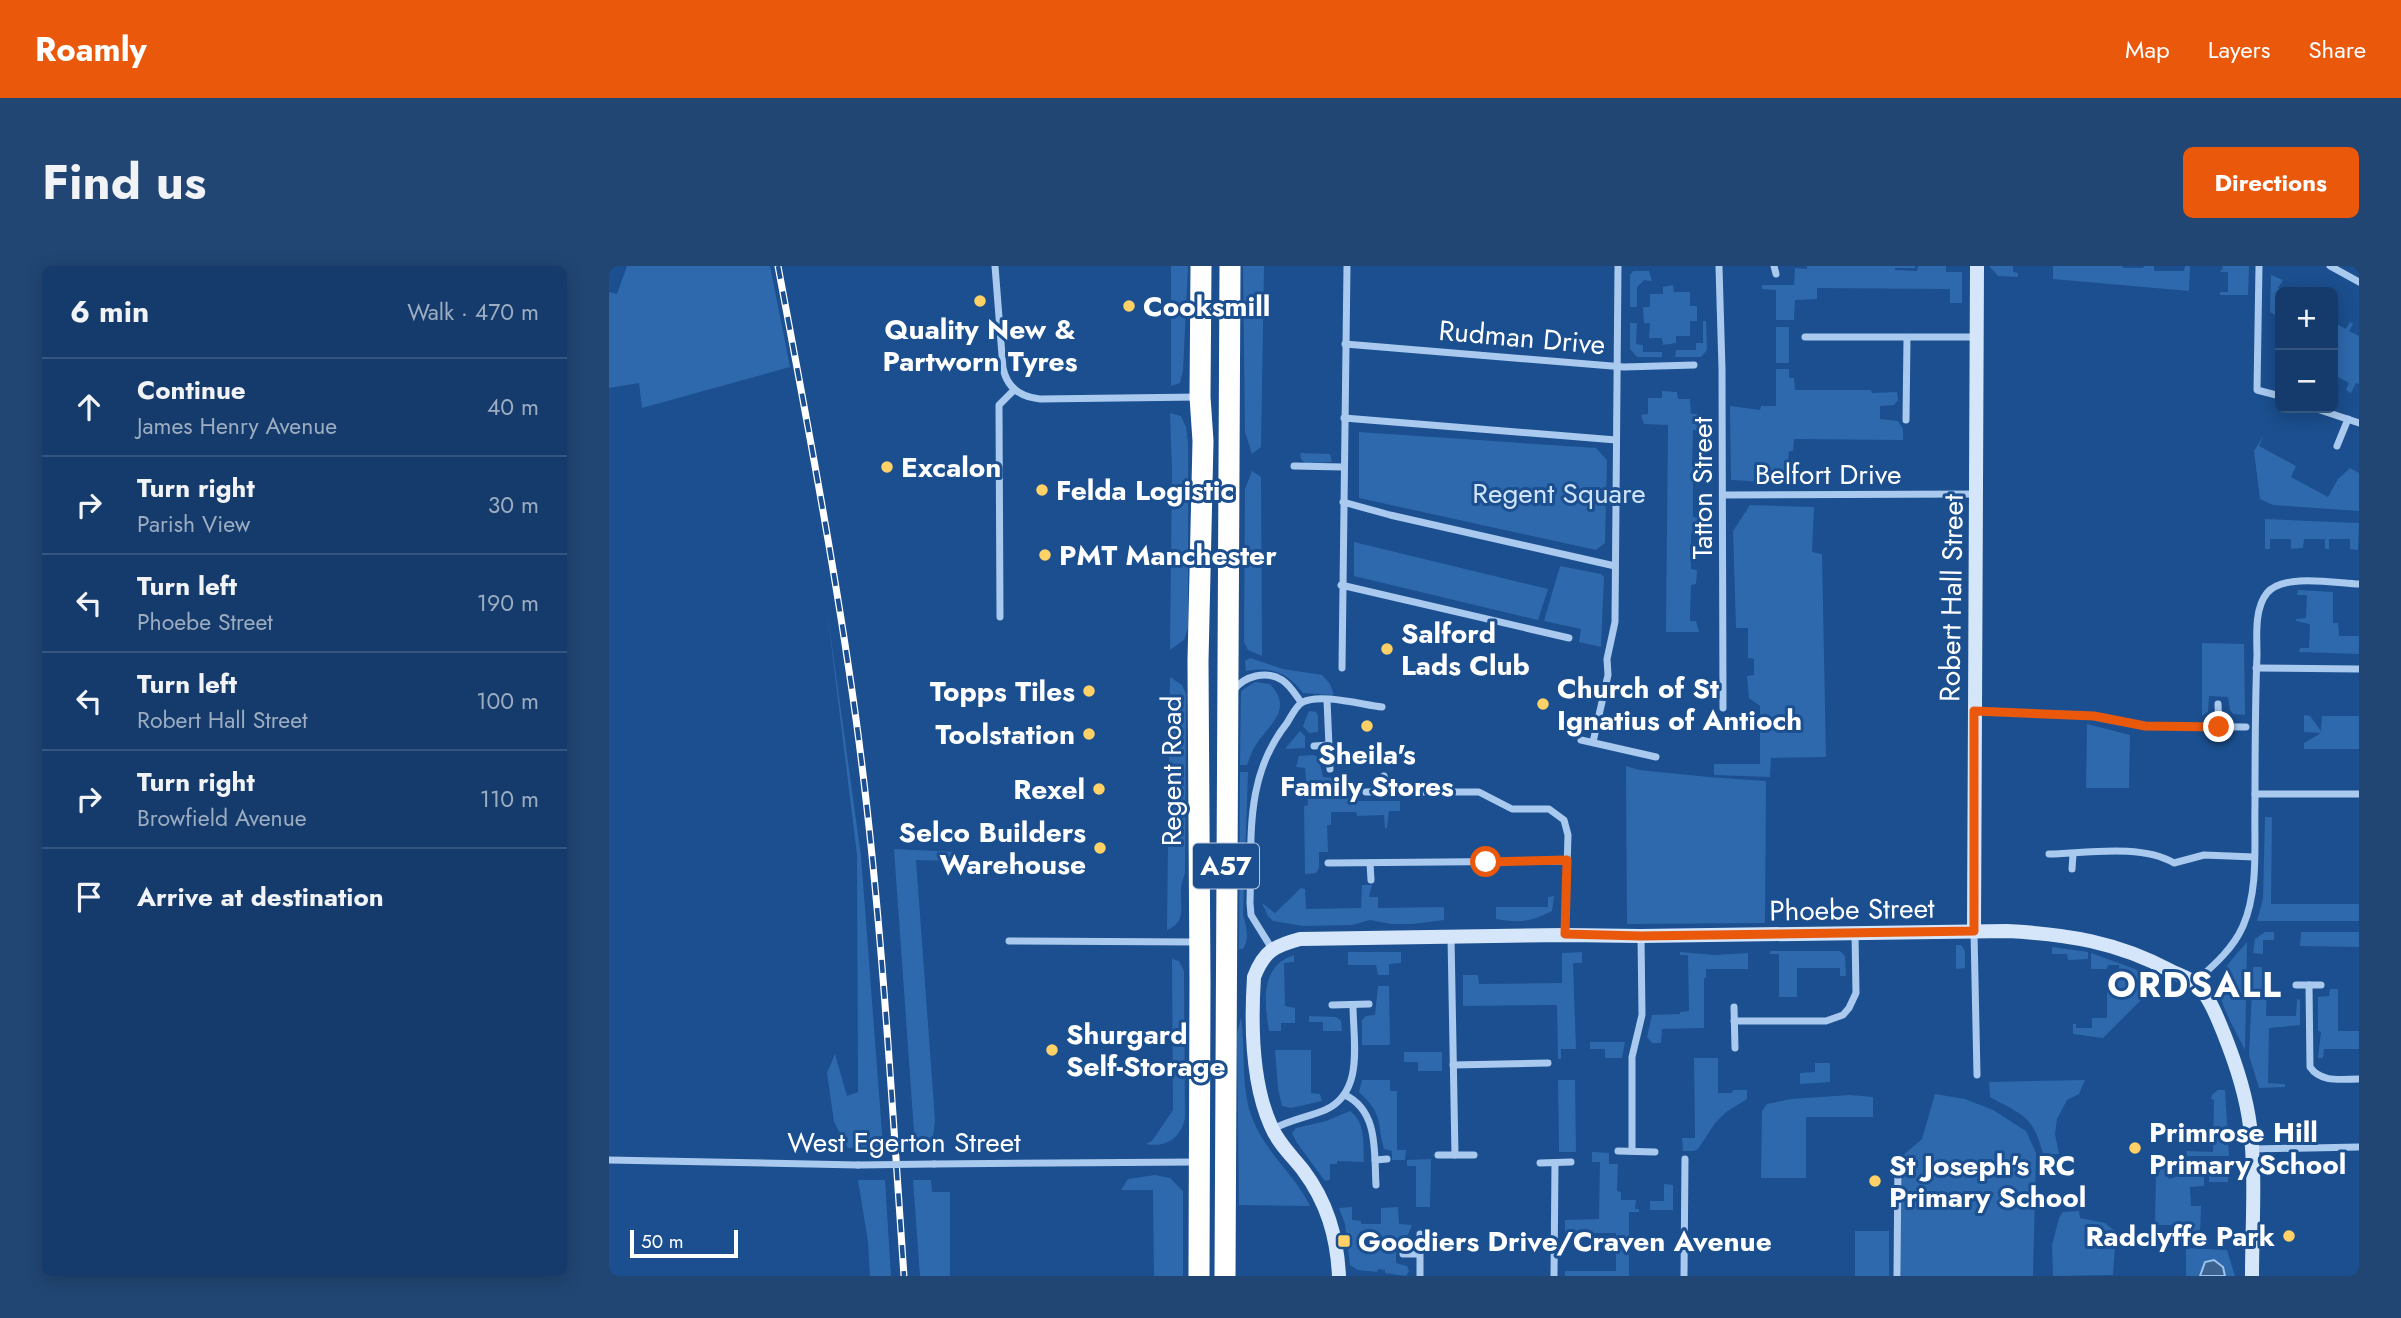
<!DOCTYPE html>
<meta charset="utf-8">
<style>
:root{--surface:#143b6b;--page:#214673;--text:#f1f3f6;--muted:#9dadc1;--line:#33557e;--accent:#ea580c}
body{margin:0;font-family:Jost,sans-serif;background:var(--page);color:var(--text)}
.controls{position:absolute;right:21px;top:21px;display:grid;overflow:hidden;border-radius:10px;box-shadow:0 4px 18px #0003}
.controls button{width:63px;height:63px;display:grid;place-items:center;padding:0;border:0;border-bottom:2px solid var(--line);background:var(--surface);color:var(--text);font:35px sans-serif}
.scale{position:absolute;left:21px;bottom:18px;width:108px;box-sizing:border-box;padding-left:7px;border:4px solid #fff;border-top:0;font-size:19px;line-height:24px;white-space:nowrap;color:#fff;-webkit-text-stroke:5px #1b4f8f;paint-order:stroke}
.stop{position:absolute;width:21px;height:21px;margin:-16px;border:5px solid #ea580c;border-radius:50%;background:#fff}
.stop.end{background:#ea580c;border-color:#fff;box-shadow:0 2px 7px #0008}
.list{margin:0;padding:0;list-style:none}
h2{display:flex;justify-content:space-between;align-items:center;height:91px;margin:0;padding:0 28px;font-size:30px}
h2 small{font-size:23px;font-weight:400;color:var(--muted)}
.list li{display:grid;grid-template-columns:46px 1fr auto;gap:21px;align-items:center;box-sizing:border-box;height:98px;padding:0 28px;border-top:2px solid var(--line)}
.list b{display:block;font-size:26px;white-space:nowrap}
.list p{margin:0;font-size:23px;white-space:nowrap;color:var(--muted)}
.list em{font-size:23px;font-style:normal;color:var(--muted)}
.icon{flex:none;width:38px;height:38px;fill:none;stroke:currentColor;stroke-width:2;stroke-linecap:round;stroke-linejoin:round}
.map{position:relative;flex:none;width:1750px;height:1010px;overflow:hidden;border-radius:10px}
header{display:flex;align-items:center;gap:42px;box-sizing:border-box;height:98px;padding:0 35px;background:var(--accent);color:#fff}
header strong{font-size:33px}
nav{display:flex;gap:38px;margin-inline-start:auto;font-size:24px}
.intro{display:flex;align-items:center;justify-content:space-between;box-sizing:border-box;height:168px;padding:0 42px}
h1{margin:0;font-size:49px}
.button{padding:18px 32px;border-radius:10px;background:var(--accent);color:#fff;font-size:24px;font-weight:700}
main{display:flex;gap:42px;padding:0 42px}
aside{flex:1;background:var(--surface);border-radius:10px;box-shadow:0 4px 18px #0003}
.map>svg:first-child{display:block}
.green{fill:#2e69ad}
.water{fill:#3c6290;stroke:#9cc4f0;stroke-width:2}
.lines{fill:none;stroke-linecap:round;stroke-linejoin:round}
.street{stroke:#a9c9ee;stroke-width:7}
.secondary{stroke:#d6e6fa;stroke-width:14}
.highway{stroke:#fff;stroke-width:21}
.rail-casing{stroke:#fff;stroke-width:7}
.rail{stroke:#1b4f8f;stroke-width:4.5;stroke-dasharray:13;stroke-linecap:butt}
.street-bridge{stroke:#a9c9ee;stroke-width:7}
.route{stroke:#ea580c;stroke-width:9}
.poi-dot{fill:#ffd166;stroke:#1b4f8f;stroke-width:2.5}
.labels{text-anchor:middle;stroke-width:6;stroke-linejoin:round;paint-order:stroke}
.shield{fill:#1b4f8f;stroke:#bbcadd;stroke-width:2}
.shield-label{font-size:26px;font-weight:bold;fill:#fff}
.poi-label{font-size:28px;font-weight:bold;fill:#fff;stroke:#1b4f8f;text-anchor:start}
.street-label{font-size:28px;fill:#fff;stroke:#1b4f8f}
.park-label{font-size:28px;fill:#cfe3fa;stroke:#1b4f8f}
.district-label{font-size:35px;font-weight:bold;letter-spacing:2px;fill:#fff;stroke:#1b4f8f}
</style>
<header>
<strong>Roamly</strong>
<nav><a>Map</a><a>Layers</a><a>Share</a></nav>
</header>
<div class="intro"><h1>Find us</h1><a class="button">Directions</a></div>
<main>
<aside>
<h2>6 min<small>Walk · 470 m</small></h2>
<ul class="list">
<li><svg class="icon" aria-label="ahead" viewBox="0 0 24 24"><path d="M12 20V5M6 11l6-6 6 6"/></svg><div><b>Continue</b><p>James Henry Avenue</p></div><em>40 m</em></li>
<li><svg class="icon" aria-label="right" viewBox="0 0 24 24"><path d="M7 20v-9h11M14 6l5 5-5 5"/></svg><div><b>Turn right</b><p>Parish View</p></div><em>30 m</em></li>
<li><svg class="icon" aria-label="left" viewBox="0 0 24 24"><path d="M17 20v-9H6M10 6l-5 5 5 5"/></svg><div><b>Turn left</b><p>Phoebe Street</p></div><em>190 m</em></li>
<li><svg class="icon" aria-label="left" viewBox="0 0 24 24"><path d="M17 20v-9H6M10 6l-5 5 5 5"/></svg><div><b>Turn left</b><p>Robert Hall Street</p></div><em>100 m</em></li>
<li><svg class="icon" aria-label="right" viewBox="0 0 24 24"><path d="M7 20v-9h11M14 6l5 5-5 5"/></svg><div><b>Turn right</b><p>Browfield Avenue</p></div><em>110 m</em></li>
<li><svg class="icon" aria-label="arrive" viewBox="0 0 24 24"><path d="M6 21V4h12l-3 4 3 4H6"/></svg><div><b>Arrive at destination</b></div></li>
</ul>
</aside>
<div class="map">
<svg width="1750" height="1010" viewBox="0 0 1750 1010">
<rect width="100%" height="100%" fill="#1b4f8f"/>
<g class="green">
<polygon points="18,0 161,0 181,101 33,142 30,117 0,122 0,26 8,28"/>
<polygon points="562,0 579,0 574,105 571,117 562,120"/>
<polygon points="634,0 655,0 652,181 643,188 636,166"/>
<polygon points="1198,0 1306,0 1306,2 1286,2 1286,4 1308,5 1309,0 1337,0 1337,6 1353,6 1353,37 1341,37 1341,23 1208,22 1208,33 1186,34 1185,54 1167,54 1167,24 1153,23 1153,19 1185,19 1186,2 1198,3"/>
<polygon points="1380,0 1404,0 1404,6 1409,7 1409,11 1389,10"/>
<polygon points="1444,0 1513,0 1514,2 1534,2 1535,0 1545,0 1545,5 1575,5 1576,0 1581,0 1580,25 1444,13"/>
<polygon points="1613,0 1640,0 1639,29 1611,29 1611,26 1619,26 1619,6 1611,6 1614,2"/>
<polygon points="1024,5 1040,5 1043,15 1035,14 1028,21 1028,41 1021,41 1021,9"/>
<polygon points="1662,9 1674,14 1669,22 1675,26 1671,26 1671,52 1661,46"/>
<polygon points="1064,19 1065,26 1081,26 1081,40 1088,40 1088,55 1081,55 1081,70 1067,70 1067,77 1054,79 1053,72 1040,72 1041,57 1035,57 1034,41 1041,41 1041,28 1054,28 1054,21"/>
<polygon points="1094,55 1097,55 1098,84 1092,91 1066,91 1067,84 1087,84 1087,77 1094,77"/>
<polygon points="1724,56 1737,63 1741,56 1744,58 1740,65 1750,70 1750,118 1747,117 1742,127 1737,124 1740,117 1724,108"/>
<polygon points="1021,57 1028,57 1027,78 1034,79 1034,86 1053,86 1053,91 1028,91 1021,83"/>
<rect x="1167" y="61" width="13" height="36"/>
<polygon points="1167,103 1180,103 1180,112 1185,112 1186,124 1262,124 1263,127 1288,126 1289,134 1285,139 1271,140 1271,153 1289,155 1294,163 1294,174 1185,173 1184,185 1180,185 1177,217 1122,214 1121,140 1151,144 1152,140 1167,140"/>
<polygon points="1053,125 1068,126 1069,133 1081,133 1082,148 1088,148 1089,164 1084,164 1083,200 1089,201 1089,215 1084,215 1084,251 1089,252 1088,267 1082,267 1082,303 1088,304 1087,318 1082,319 1081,355 1087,355 1090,366 1057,366 1059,159 1035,158 1032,149 1039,148 1039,132 1053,132"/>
<polygon points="561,147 572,150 577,161 579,177 579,362 575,374 561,384 563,204"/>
<polygon points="750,166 987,182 998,194 996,277 987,284 750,232"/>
<polygon points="1655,169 1650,180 1687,200 1682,211 1719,231 1729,213 1741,202 1750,207 1750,245 1664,239 1651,233 1645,185"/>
<polygon points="691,187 721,188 723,196 696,197 692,193"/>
<polygon points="643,205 652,211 653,390 639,384 635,376 636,223"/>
<polygon points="1141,239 1205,241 1203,286 1213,288 1217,491 1162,492 1161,511 1105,509 1105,498 1151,498 1151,440 1140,432 1138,410 1145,409 1145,393 1139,392 1139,362 1127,362 1124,265"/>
<polygon points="1656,253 1750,257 1749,284 1741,283 1741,273 1720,273 1720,283 1716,283 1716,273 1695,273 1694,282 1682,283 1682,273 1661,273 1661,283 1656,283"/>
<polygon points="745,276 939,323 929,354 745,310"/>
<polygon points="951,300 992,308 995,311 992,381 970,376 972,363 935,355"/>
<polygon points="1689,324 1724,326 1724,357 1729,357 1730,370 1750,370 1750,388 1690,386 1691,382 1700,382 1701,358 1687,355 1687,353 1697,352 1698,329 1688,329"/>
<polygon points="218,344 252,590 274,880 239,882 225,856 218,807 226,788 238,830 249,826 248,589"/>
<polygon points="1593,377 1635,378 1636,449 1624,448 1621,444 1619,431 1600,430 1599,446 1593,450"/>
<path d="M641,392L674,403L713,409L721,418L725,429L694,427C679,407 662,400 637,405L636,395Z"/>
<path d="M561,411L573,419L577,428L576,607C574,613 572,618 572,624C571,641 578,656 558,664Z"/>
<path d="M646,416L661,418C686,445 658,459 645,482C642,487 640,494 638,499H631L632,425Z"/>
<polygon points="700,445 707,446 709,450 709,466 700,467 694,460"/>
<polygon points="1695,449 1701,450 1712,465 1713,450 1750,450 1750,483 1695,483 1695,477 1712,467 1695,466"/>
<polygon points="1478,458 1521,469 1520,522 1477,522"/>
<polygon points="691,465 696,470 696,482 676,483"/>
<path d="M705,489L710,492L714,511C731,512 747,515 748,535H791V545H780L778,562H776L775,549L748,550L747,546H722V559H718L719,586H710V602L707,607L696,608L695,540L699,539L696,502L687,501L690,490Z"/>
<polygon points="1017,500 1030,504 1100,511 1157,515 1156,657 1018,658"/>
<path d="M631,506H639L634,649C637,659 641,674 634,683H630Z"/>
<polygon points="1656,551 1663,551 1662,638 1750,638 1750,655 1648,655 1654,633"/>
<polygon points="285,583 348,586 347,595 307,594 326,854 323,880 306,880"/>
<polygon points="753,619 763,619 760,631 769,631 769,642 835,641 835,654 803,658 782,658 761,654 743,659 694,660 664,655 659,650 653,637 666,647 692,622 696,623 697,643 752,642"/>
<path d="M945,630L943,645C921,656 911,657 887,653V641H939V631Z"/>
<polygon points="1656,666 1665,666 1665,674 1654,674 1654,688 1644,687 1646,673"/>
<polygon points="1692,666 1750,666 1750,681 1691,680"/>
<path d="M1638,676L1636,784C1628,768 1608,734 1610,717C1613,702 1629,687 1638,676Z"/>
<polygon points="1347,679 1352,679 1356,685 1356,702 1347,703"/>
<polygon points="1443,681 1479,686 1479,693 1459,694 1458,688 1443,688"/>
<polygon points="1161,685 1231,685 1236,690 1237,710 1231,710 1231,702 1188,702 1188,731 1170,731 1170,688 1161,688"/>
<polygon points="739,686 792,686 792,697 780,698 780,709 769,709 767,699 739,699"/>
<polygon points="973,686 973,697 964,697 967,783 952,783 952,793 949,793 948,739 854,740 854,709 869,709 870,718 953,717 953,687"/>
<polygon points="1071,686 1106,689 1139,687 1139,703 1097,703 1097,712 1095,712 1095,762 1053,763 1052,777 1043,777 1038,771 1043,749 1071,748 1071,746 1080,745 1079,689 1071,689"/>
<polygon points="1482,687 1526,703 1543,715 1544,722 1494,772 1464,768 1464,758 1467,758 1467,762 1483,762 1483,752 1498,752 1498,720 1506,720 1506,712 1510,711 1510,699 1499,699 1498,703 1482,703"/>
<path d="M685,689V696L675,697L676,740L686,742V757H672V765H660C655,736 651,700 685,689Z"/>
<path d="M563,693L570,695L575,705L576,852C572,872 557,882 537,878L543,875L564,844Z"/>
<polygon points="1644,701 1653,701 1653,715 1663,716 1663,721 1658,722 1657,750 1687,750 1688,733 1691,734 1691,759 1660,762 1659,817 1676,818 1676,821 1650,822 1640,789"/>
<polygon points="769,720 780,720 781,777 780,779 753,779 753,754 757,750 766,749"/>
<polygon points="1721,723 1729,723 1729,765 1750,765 1750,783 1715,783 1714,792 1709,792 1712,766 1709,765 1709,731 1720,730"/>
<polygon points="700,750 727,751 732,755 733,765 714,765 714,756 700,756"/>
<path d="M632,752C637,786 631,822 644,854C657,887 686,909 701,940L630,939L628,767Z"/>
<polygon points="981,776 1016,776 1013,792 996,792 996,783 981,783"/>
<polygon points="666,784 702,784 702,827 711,828 713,835 682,842 673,840 669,822"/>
<polygon points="795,786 833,786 833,805 809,805 809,796 795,796"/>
<polygon points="1085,792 1109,792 1109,827 1123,827 1124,824 1138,824 1138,833 1117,846 1106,857 1089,883 1085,885 1074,885 1073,872 1086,872"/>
<polygon points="1206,797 1221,797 1221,816 1191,818 1191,807 1206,806"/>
<path d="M753,814H781V825H788V884H797L796,894H783V885L775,883C767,853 775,850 750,826Z"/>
<polygon points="949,814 966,814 967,886 950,886"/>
<path d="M1476,814L1470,828L1458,834L1448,853L1446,868L1450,888H1434C1424,849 1413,849 1381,831L1380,816Z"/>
<polygon points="1609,824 1616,824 1620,890 1578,890 1577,885 1604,886 1605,834 1602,833 1603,829"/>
<polygon points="1326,828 1356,833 1384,844 1417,865 1427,887 1424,1010 1292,1010 1292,891 1313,873"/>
<polygon points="1241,829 1264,831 1264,851 1197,851 1197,912 1152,912 1153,845 1158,838 1182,833"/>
<path d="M741,845C757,857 754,877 755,896L728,895V898H721V914L716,915L688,877L683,867L687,862L717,855Z"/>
<polygon points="983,886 1000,887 1000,898 1009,898 1008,925 1012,926 1012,934 1027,934 1026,943 1030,943 1030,946 1020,946 1020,1010 956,1010 956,1005 1007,1005 1007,967 965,967 965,975 956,975 956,954 990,953 991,896 983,896"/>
<polygon points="822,893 821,941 807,941 807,900 798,900 798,894"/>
<polygon points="1584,894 1595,900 1595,920 1581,921 1582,940 1592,940 1591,971 1573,971 1573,959 1546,959 1547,907 1551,906 1551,896 1553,895 1560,913 1581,906 1580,902 1587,901 1587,899 1580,899 1579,895"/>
<polygon points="1611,894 1620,895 1619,916 1600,916 1600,902 1611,902"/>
<polygon points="546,909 561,912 574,925 574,1010 545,1010 544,924 512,924 519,913"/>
<polygon points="249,914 276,914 282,1010 261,1010 259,976"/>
<polygon points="304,914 322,914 323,926 341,926 341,1010 311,1010"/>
<polygon points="1055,918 1064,919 1064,944 1041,944 1041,935 1055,935"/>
<polygon points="743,941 743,954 752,955 752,958 772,958 772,942 789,941 790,958 803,959 796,976 787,977 787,997 798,1000 800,1005 797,1010 776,1007 776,1004 769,1003 768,1006 749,1004 741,999 736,958 730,942"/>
<polygon points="1470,945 1471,952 1496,957 1507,966 1504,1009 1444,1010 1443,979 1450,952 1454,946"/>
<rect x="1246" y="965" width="34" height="45"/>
<polygon points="1577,982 1618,984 1626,1010 1616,1010 1614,1001 1596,996 1591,1010 1577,1010"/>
</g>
<polygon class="water" points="1605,994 1614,1001 1616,1010 1591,1010 1596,996"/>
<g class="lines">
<g class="street">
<path d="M386,0L394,102C398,122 411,131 431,133L590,131"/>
<polyline points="1165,0 1167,8"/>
<polyline points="1650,0 1648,124 1671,130"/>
<polyline points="1721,0 1750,16"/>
<polyline points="1110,1 1113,103 1114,442"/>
<polyline points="1196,71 1368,71"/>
<polyline points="736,78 1015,101 1085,99"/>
<polyline points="1705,142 1750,157"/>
<polyline points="735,152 1007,174"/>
<polyline points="1297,154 1298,72"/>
<polyline points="1728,180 1739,153"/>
<polyline points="685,200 734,201"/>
<polyline points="1114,229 1367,228"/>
<polyline points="734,236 781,249 1006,300"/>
<polyline points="732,319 960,372"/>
<polyline points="391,351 390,139 405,124"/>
<polyline points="733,402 738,0"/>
<polyline points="1647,402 1750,403"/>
<path d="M625,424C635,410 657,404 673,414C681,419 686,428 692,436"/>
<polyline points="718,434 721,503"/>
<polyline points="1609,438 1610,461"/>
<polyline points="1366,445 1485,450 1536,460 1637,461"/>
<polyline points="972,474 1047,491"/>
<polyline points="984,476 999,409 998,393 1006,356 1009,0"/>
<polyline points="705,480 720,479"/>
<polyline points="775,510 778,526"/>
<polyline points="757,526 870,526 903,543 940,543 955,554 959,569 956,668"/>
<polyline points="1646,528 1750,528"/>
<path d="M1440,588C1478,587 1532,578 1565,597L1595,589L1645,591"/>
<polyline points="719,597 958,595"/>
<polyline points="761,597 762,614"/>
<polyline points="1463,603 1464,588"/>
<polyline points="1365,666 1368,809"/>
<polyline points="842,671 846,889"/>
<polyline points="400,675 587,676"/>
<path d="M663,683L642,649L641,637C643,572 635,511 678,457C682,451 687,439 694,436C711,427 754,439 773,441"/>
<path d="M1586,716C1604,700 1624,683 1634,660C1650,623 1645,578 1646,539C1646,489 1646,439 1648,389C1648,371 1645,343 1658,327C1674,307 1726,317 1750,318"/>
<polyline points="1687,719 1712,719"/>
<path d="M1700,719L1701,801C1712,817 1732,813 1750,813"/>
<polyline points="723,739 760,738"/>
<polyline points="1125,741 1126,782"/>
<polyline points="1125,755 1217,755 1234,749 1240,742 1247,727 1246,668"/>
<polyline points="844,799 939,797"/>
<path d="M736,829C770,845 765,887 767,919"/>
<path d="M664,863C681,854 699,851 716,844C756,826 744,775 744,739"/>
<polyline points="1644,883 1750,881"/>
<polyline points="1009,885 1046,886"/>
<polyline points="1023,885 1023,791 1033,749 1032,670"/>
<polyline points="829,889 865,889"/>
<polyline points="0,894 249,899"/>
<polyline points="766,894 778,893"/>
<polyline points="931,897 962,896"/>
<polyline points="325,898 586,896"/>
<polyline points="794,988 810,988"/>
<polyline points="811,1010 811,968"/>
<polyline points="945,1010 946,897"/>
<polyline points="1075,1010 1076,893"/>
<polyline points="1288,1010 1289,892"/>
</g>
<g class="secondary">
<polyline points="1365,665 1368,0"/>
<path d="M730,1010C728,970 718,936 694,904C683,890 669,877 662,860C643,818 642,757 645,711C655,685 665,680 691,673L956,669L1032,670L1398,665C1457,668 1509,676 1562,705C1570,709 1579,712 1586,717C1600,729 1608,751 1615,768C1627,798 1637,828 1641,860C1647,909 1643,961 1643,1010"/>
</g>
<g class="highway">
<polyline points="590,1010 591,715 589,395 594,175 591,131 592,0"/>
<polyline points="616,1010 621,0"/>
</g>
<g class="rail-casing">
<path id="rail" d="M169,0C197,150 226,301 247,453C272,637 282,824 295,1010"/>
</g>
<use href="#rail" class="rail"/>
<polyline class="street-bridge" points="249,899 325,898"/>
</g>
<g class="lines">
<polyline class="route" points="877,596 958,594 956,668 1032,670 1365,665 1365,445 1485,450 1536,460 1610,461"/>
</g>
<g class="poi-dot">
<circle cx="371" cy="35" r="7"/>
<circle cx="520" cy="40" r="7"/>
<circle cx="278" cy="201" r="7"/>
<circle cx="433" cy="224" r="7"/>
<circle cx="436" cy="289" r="7"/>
<circle cx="778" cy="383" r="7"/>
<circle cx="480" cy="425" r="7"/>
<circle cx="934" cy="438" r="7"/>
<circle cx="758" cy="460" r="7"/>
<circle cx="480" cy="468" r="7"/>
<circle cx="490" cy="523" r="7"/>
<circle cx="491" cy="582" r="7"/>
<circle cx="443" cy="784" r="7"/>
<circle cx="1526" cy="882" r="7"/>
<circle cx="1266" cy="915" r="7"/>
<circle cx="1680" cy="970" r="7"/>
<rect x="728" y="968" width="14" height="14" rx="3.5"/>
</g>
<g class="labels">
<rect class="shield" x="584" y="577.5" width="66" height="45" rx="5"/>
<g class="shield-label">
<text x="617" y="609">A57</text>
</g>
<g class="poi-label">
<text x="534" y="50">Cooksmill</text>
<text x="371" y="73" text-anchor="middle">Quality New &amp;<tspan x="371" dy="32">Partworn Tyres</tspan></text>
<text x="292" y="211">Excalon</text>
<text x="447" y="234">Felda Logistic</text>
<text x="450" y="299">PMT Manchester</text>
<text x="792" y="377">Salford<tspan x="792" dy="32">Lads Club</tspan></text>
<text x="948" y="432">Church of St<tspan x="948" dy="32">Ignatius of Antioch</tspan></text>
<text x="466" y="435" text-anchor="end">Topps Tiles</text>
<text x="466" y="478" text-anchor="end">Toolstation</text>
<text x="758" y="498" text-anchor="middle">Sheila's<tspan x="758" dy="32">Family Stores</tspan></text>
<text x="476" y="533" text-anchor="end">Rexel</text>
<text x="477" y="576" text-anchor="end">Selco Builders<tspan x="477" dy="32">Warehouse</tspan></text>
<text x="457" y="778">Shurgard<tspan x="457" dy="32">Self-Storage</tspan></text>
<text x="1540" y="876">Primrose Hill<tspan x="1540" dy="32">Primary School</tspan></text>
<text x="1280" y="909">St Joseph's RC<tspan x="1280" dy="32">Primary School</tspan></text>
<text x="1666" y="980" text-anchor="end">Radclyffe Park</text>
<text x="749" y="985">Goodiers Drive/Craven Avenue</text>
</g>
<g class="street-label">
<text transform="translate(913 71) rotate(5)" y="10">Rudman Drive</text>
<text x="1219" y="218">Belfort Drive</text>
<text transform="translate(1093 222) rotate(-90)" y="10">Tatton Street</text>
<text transform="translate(1342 332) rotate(-89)" y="10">Robert Hall Street</text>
<text transform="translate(562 505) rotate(-90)" y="10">Regent Road</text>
<text transform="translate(1243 643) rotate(-1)" y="10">Phoebe Street</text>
<text x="295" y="886">West Egerton Street</text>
</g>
<g class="park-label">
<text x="950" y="237">Regent Square</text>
</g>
<g class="district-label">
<text x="1586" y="731">ORDSALL</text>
</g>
</g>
</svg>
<div class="controls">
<button>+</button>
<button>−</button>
</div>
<div class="scale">50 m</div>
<div class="stop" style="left:877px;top:596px"></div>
<div class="stop end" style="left:1610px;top:461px"></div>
</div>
</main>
